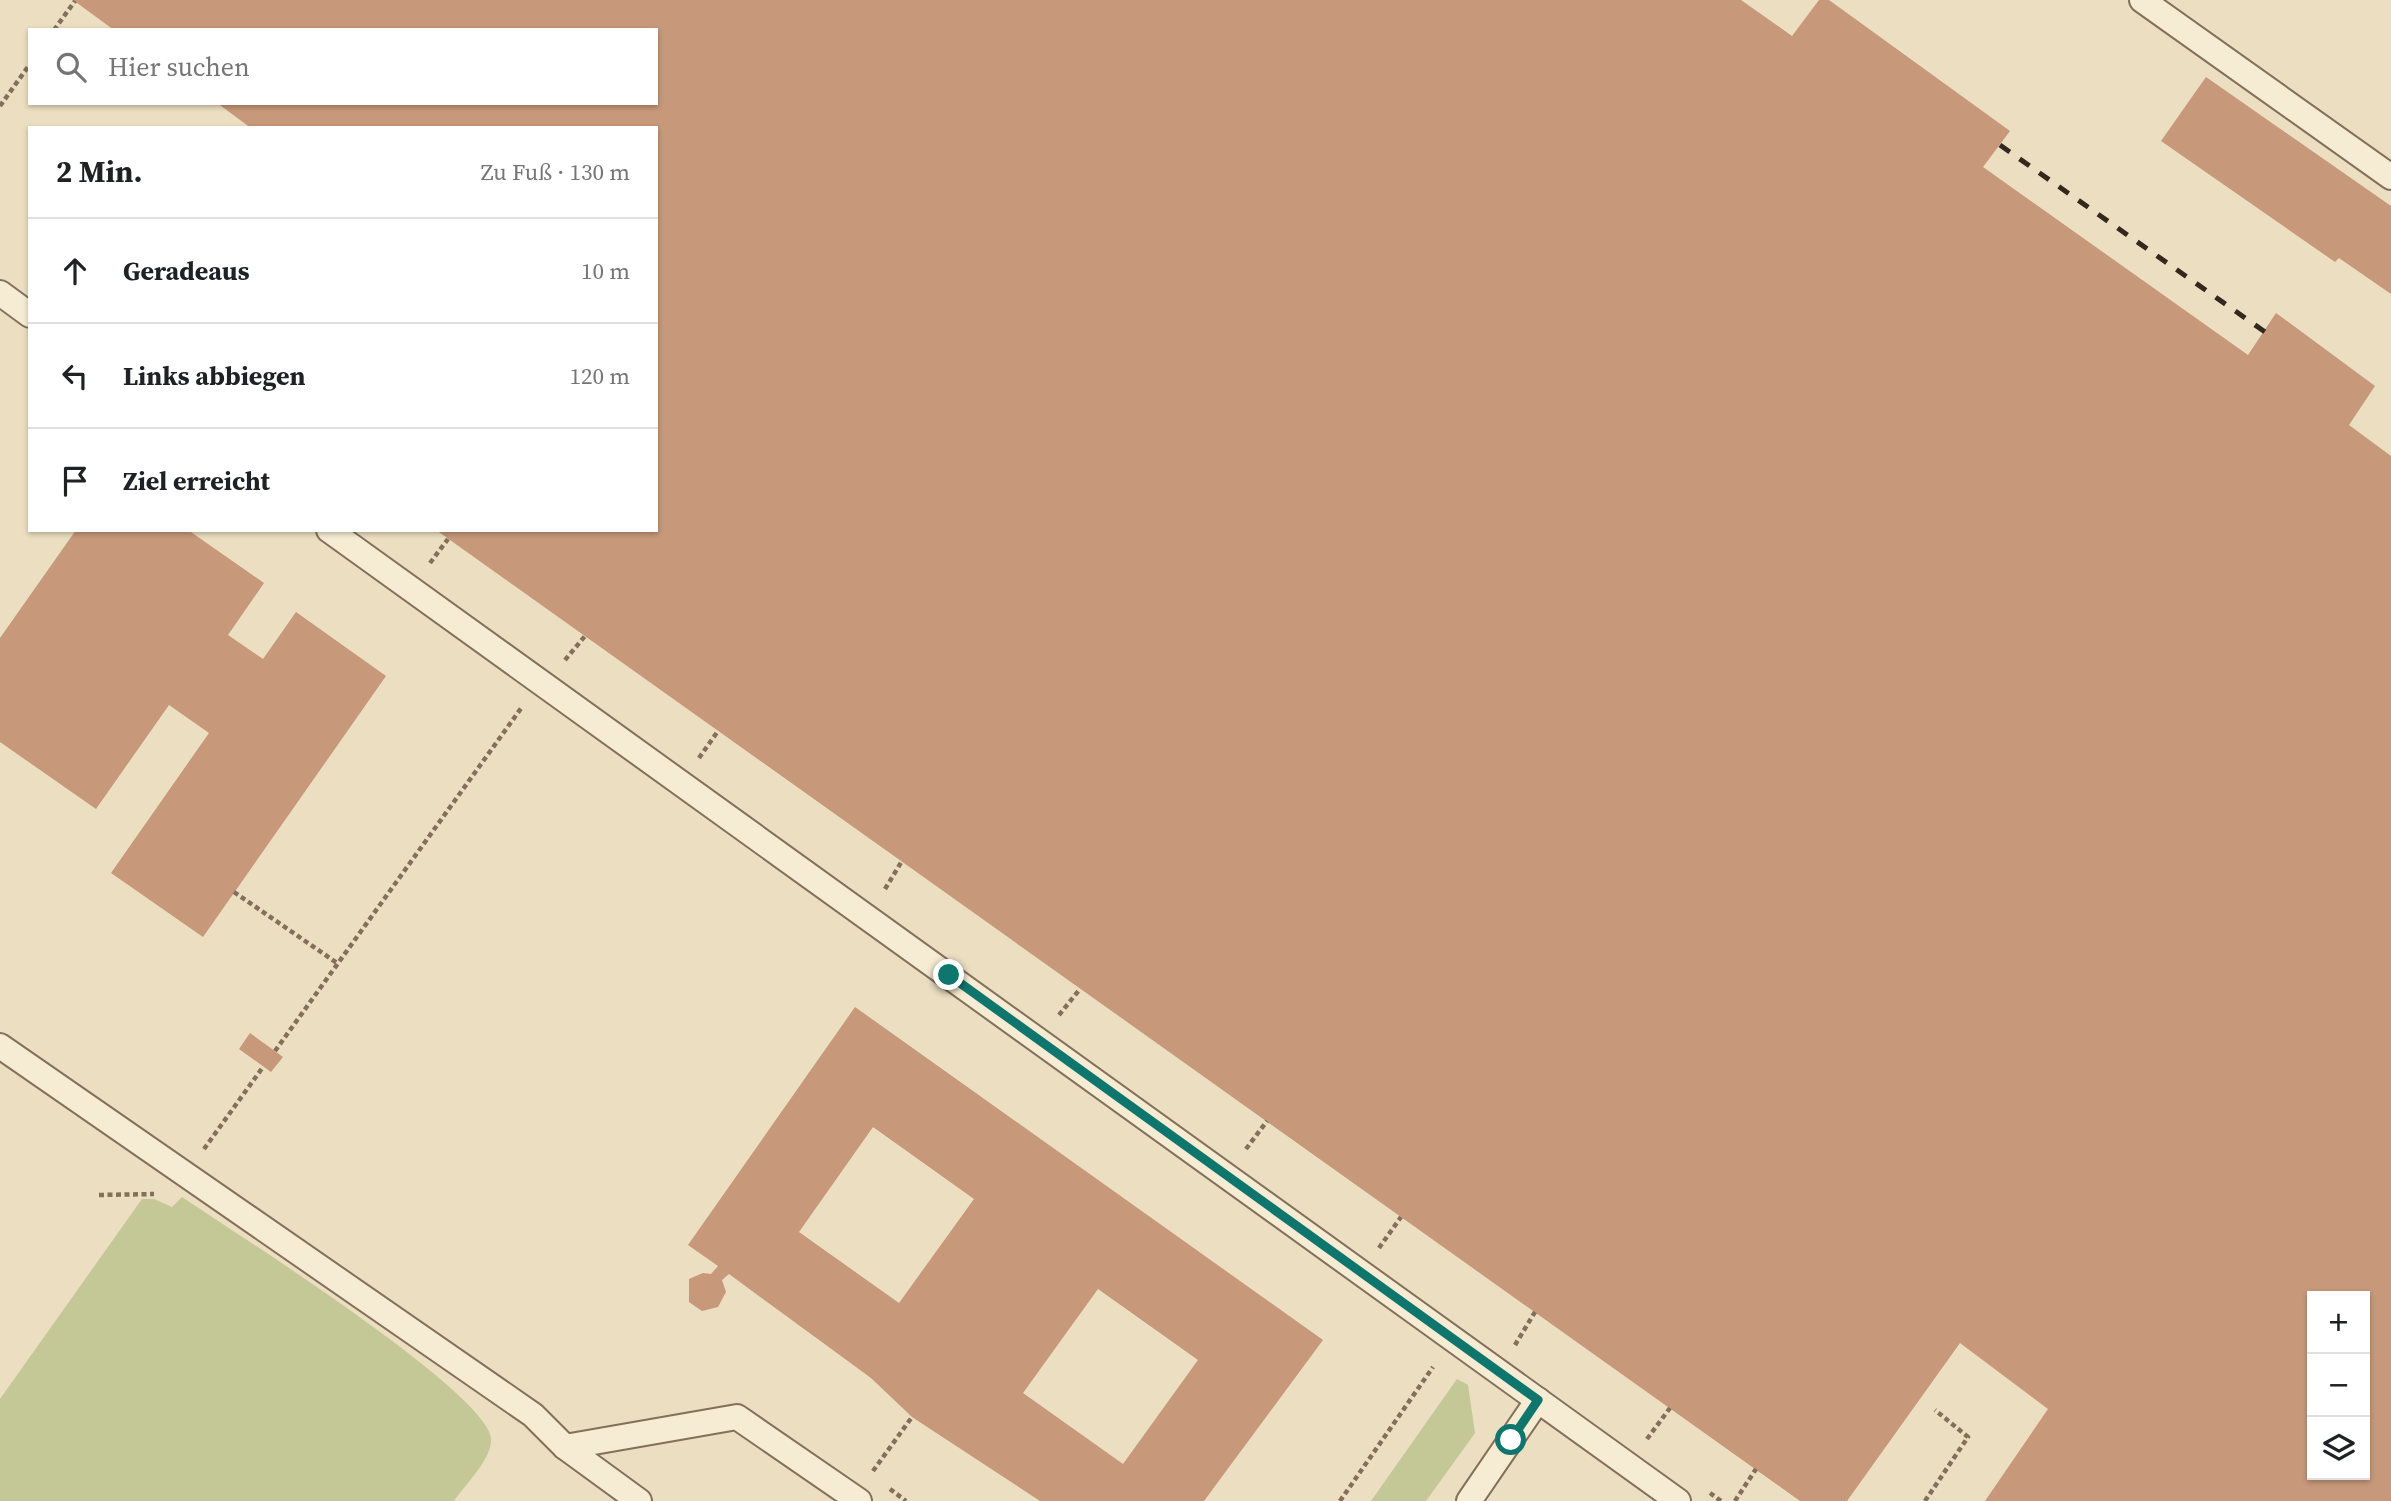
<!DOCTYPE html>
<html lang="de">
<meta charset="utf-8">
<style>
:root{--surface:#fff;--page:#f6f6f6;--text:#202124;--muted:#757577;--line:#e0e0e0}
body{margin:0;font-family:"Source Serif 4",serif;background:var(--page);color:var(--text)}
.controls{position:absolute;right:21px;bottom:21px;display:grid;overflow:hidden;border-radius:0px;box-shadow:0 2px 5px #0004}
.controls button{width:63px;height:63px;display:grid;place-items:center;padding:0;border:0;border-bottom:2px solid var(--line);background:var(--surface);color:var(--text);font:35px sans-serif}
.stop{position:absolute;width:21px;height:21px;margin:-16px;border:5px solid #0f766e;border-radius:50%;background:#fff}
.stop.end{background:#0f766e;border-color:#fff;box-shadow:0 2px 7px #0008}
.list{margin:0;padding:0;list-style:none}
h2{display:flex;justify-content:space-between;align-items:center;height:91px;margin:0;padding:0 28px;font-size:30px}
h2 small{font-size:23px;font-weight:400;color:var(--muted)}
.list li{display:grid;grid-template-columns:46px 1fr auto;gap:21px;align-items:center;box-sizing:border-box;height:105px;padding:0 28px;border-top:2px solid var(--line)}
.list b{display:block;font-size:26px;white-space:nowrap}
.list em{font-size:23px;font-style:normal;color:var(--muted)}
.icon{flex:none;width:38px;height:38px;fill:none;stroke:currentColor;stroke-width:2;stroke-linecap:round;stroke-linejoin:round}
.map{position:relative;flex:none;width:2391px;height:1501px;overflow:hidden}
.search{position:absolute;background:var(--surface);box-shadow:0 2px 5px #0004;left:28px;top:28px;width:630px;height:77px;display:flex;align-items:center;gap:18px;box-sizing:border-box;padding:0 24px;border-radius:0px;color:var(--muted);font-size:26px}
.panel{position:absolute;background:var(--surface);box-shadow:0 2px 5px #0004;left:28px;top:126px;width:630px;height:406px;border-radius:0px}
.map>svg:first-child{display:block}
.green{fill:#c3c896}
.building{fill:#c79879;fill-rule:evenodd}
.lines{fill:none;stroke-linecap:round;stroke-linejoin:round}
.lane-casing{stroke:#836f5a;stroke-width:28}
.path{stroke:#836f5a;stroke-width:4.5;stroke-dasharray:5 3.5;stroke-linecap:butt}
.lane{stroke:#f6ecd3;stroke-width:24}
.rail{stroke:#34281d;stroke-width:5;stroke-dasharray:12 12;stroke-linecap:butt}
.route{stroke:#0f766e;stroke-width:9}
</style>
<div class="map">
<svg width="2391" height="1501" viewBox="0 0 2391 1501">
<rect width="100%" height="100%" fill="#ebdec1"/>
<g class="green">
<path d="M182,1197C232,1231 486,1391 491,1438C493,1458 465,1485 454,1501H0V1399L142,1199H154L172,1207Z"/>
<polygon points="1457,1379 1468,1385 1475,1433 1426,1501 1371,1501"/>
</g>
<g class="building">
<path d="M73,0H1741L1792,36L1819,0H1829L2010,131L1983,167L2248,355L2276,313L2375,386L2349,425L2391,456V1501H1985L2048,1409L1960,1343L1847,1501H1800L436,530H656V128H251L217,103H656V30H114ZM2312,1296H2365V1475H2312Z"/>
<polygon points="2206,77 2391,206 2391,294 2339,258 2335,262 2161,141"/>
<polygon points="76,530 188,530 264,583 228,635 263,659 296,612 386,676 203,937 111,873 209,733 169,705 96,809 0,742 0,638"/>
<path d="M855,1007L1323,1340L1204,1501H1040L912,1417L871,1378L729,1274L722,1280L726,1292L718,1307L702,1311L689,1302V1279L703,1273L711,1274L718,1266L688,1245ZM873,1127L974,1199L899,1303L799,1232ZM1098,1289L1198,1360L1123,1464L1023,1393Z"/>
<polygon points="250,1033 283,1057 271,1072 239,1049"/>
</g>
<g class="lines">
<g class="lane-casing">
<g id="lane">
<polyline points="2142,0 2391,177"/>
<polyline points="0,293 30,315"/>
<polyline points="329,530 1678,1501"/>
<polyline points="0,1046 533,1415 565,1447 639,1501"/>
<polyline points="565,1447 737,1417 859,1501"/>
<polyline points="1469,1501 1538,1400"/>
</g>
</g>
<g class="path">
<polyline points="54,30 75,1"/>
<polyline points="0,106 30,64"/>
<polyline points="430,563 448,539"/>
<polyline points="565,660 585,636"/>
<polyline points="699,758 718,731"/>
<polyline points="885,889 902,861"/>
<polyline points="234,892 337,963"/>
<polyline points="1059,1015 1080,989"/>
<polyline points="275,1051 522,707"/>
<polyline points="204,1149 263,1067"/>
<polyline points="1246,1149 1267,1121"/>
<polyline points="99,1195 154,1194"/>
<polyline points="1379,1248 1401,1217"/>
<polyline points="1515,1345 1535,1312"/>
<polyline points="1647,1439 1670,1408"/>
<polyline points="873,1471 912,1417"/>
<polyline points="890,1489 906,1501"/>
<polyline points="1710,1493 1721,1501"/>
<polyline points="1340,1501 1433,1367"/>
<polyline points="1735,1501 1756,1469"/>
<polyline points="1925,1501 1968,1437 1935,1410"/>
</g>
<use href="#lane" class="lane"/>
<polyline class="rail" points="2000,145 2265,332"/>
</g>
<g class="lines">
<polyline class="route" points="949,975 1538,1400 1511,1440"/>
</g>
</svg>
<div class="controls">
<button>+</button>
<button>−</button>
<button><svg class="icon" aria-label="layers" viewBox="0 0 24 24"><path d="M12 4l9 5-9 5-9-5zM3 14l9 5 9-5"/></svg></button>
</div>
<div class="stop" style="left:1511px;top:1440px"></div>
<div class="stop end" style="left:949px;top:975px"></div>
<div class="search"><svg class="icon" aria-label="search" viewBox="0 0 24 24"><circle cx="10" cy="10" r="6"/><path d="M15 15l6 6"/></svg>Hier suchen</div>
<section class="panel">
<h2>2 Min.<small>Zu Fuß · 130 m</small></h2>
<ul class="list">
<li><svg class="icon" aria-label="ahead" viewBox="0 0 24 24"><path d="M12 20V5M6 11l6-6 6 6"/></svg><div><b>Geradeaus</b></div><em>10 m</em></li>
<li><svg class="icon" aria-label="left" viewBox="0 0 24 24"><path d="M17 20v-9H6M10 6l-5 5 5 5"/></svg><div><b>Links abbiegen</b></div><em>120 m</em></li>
<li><svg class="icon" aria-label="arrive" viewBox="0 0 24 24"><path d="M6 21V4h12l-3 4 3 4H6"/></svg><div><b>Ziel erreicht</b></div></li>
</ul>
</section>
</div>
